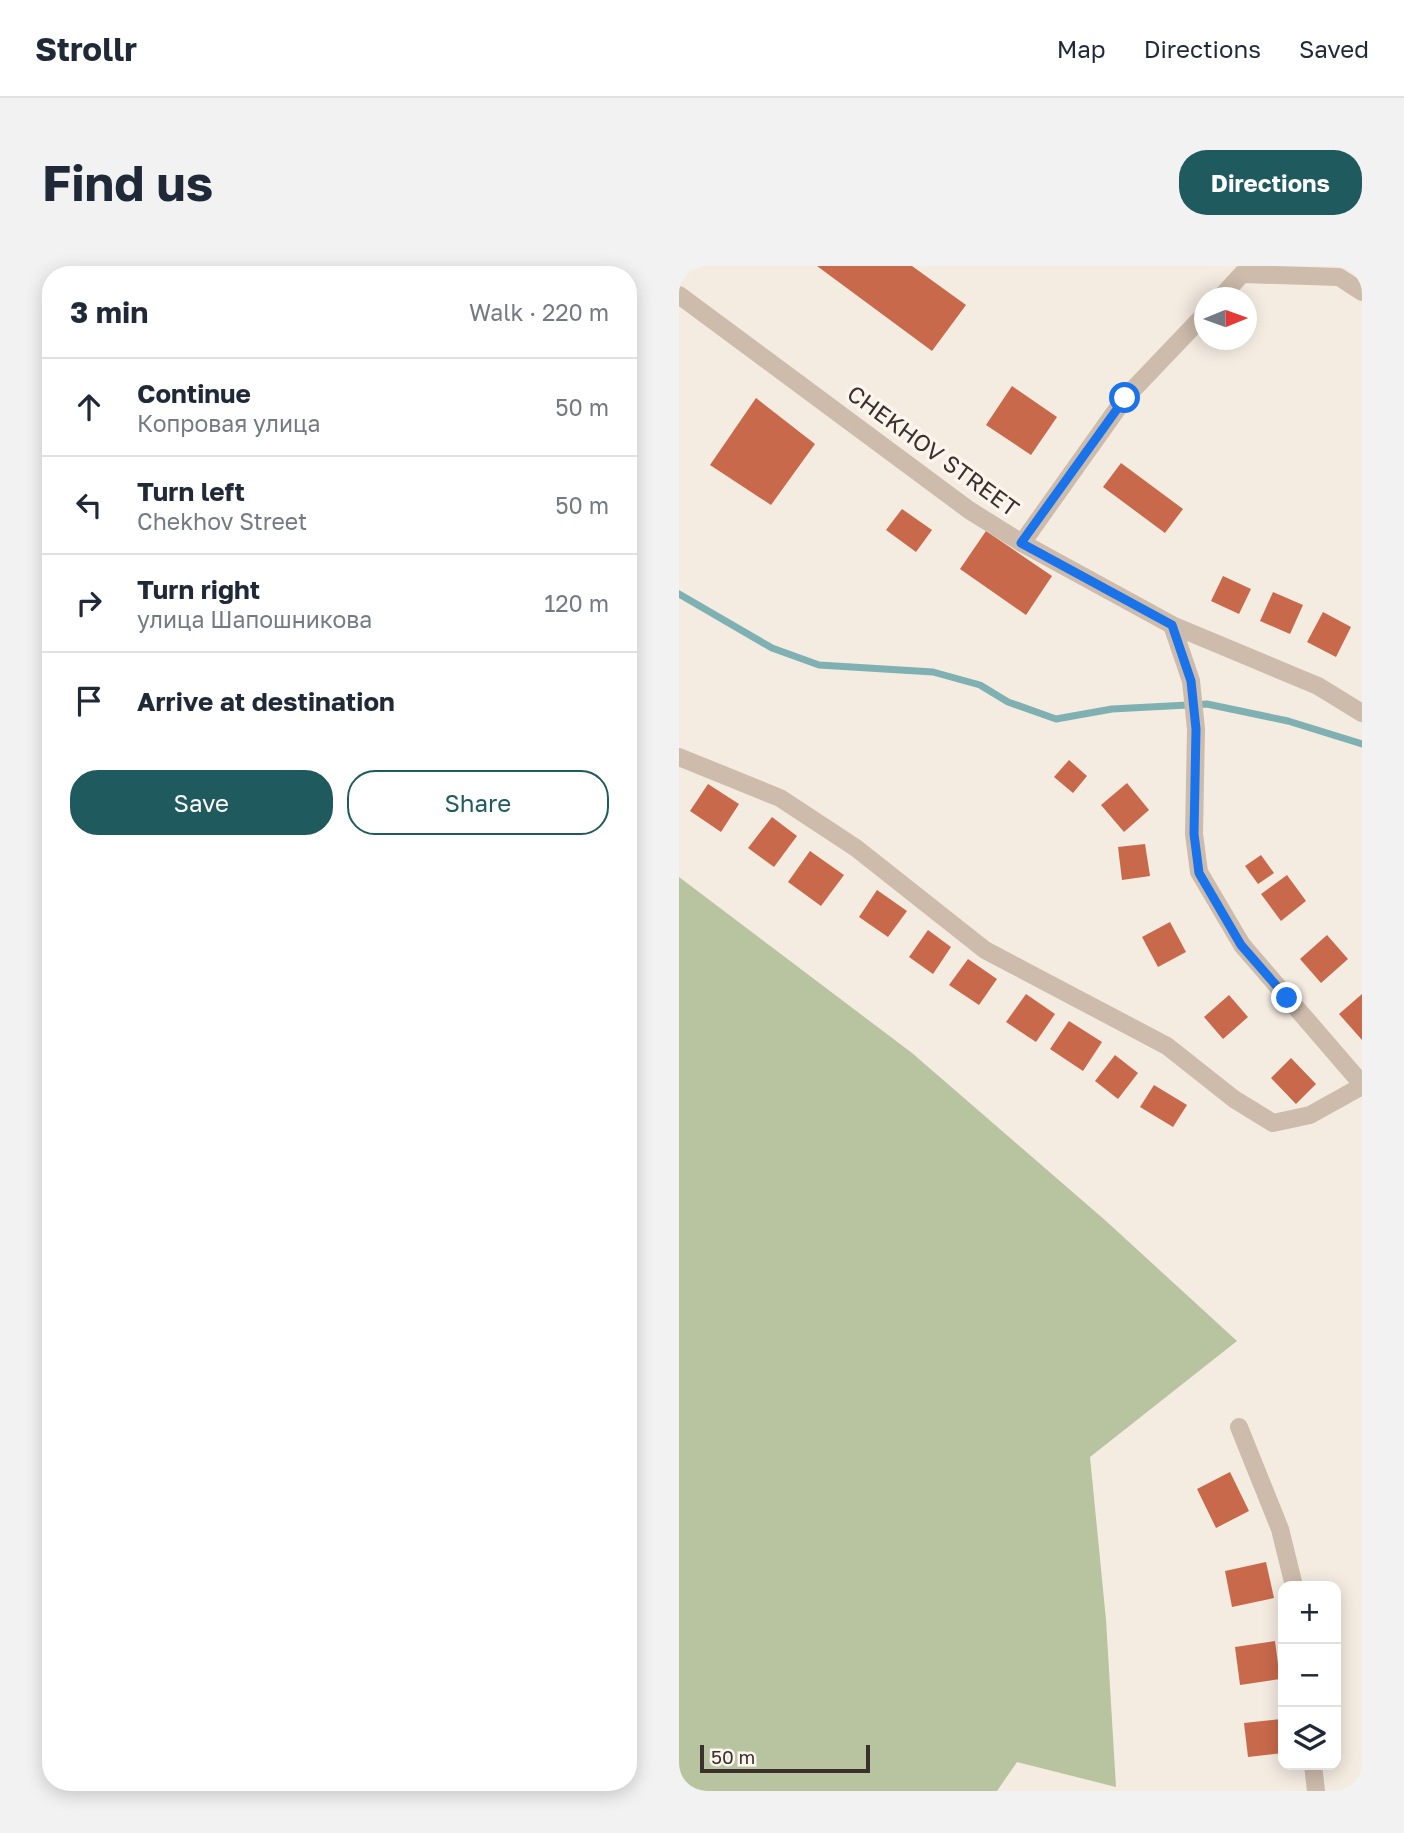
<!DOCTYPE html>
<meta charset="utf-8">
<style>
:root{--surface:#fff;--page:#f2f2f3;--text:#1f2937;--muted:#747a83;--line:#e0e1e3;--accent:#1f5a5e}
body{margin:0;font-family:"Golos Text",sans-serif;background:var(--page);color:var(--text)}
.controls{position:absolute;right:21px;bottom:21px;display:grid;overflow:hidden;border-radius:14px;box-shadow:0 4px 18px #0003}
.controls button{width:63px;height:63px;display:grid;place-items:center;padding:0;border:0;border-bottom:2px solid var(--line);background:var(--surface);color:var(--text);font:35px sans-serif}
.compass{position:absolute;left:515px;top:21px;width:63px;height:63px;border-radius:50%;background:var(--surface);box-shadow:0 4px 18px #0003;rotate:89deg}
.scale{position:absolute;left:21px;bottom:18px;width:170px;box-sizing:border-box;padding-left:7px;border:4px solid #3b302b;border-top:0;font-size:19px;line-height:24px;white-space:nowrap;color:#3b302b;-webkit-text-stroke:5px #fbf5ee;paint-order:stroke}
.stop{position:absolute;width:21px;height:21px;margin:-16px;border:5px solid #1a73e8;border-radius:50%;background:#fff}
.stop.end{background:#1a73e8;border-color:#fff;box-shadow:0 2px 7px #0008}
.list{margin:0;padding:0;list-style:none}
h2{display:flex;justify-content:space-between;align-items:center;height:91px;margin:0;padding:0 28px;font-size:30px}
h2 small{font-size:23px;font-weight:400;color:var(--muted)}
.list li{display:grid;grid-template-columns:46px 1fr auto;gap:21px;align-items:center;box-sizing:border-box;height:98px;padding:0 28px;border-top:2px solid var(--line)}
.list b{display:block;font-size:26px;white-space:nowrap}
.list p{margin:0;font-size:23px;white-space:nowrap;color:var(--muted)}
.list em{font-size:23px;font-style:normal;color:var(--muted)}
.actions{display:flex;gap:14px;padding:21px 28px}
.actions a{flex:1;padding:16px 0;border:2px solid var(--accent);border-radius:28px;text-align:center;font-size:24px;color:var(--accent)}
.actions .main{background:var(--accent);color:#fff}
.icon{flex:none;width:38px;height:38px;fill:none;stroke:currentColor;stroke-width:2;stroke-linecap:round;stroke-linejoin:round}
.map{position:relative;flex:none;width:683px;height:1525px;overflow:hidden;border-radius:28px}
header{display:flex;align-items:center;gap:42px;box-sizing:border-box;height:98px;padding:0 35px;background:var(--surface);border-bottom:2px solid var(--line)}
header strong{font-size:33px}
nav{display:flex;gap:38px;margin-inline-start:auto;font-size:24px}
.intro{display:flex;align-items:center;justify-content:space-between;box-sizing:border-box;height:168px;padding:0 42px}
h1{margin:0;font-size:49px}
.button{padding:18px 32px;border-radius:28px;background:var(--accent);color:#fff;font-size:24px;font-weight:700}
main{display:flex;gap:42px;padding:0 42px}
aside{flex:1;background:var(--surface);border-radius:28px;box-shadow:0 4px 18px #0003}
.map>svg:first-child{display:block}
.green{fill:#b8c4a0}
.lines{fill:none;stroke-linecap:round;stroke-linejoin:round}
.stream{stroke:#7fb0b2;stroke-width:7}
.building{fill:#c8694b}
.minor{stroke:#cdbbac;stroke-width:18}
.tertiary{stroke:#cdbbac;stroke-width:18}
.route{stroke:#1a73e8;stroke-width:9}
.labels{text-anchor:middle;stroke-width:7;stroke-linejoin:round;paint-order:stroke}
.street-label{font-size:23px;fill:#3b302b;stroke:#fbf5ee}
</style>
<header>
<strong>Strollr</strong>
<nav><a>Map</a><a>Directions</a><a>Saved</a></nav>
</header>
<div class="intro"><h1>Find us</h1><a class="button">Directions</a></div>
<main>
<aside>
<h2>3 min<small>Walk · 220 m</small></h2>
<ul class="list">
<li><svg class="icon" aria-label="ahead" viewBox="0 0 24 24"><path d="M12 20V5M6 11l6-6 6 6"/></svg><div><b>Continue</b><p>Копровая улица</p></div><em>50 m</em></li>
<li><svg class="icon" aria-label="left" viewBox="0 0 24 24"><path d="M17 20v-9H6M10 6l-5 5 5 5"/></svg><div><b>Turn left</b><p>Chekhov Street</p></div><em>50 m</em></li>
<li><svg class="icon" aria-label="right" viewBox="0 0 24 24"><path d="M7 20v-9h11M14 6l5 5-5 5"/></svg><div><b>Turn right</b><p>улица Шапошникова</p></div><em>120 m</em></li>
<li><svg class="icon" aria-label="arrive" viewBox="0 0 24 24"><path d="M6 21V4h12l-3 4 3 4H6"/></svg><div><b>Arrive at destination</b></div></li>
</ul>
<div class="actions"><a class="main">Save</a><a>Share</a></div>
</aside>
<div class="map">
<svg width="683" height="1525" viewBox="0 0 683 1525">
<rect width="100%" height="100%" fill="#f4ebe1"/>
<polygon class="green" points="0,611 233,787 427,955 558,1075 411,1191 427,1354 437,1521 338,1496 318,1525 0,1525"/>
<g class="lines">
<polyline class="stream" points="0,328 93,382 140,399 254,406 301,419 329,436 377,453 433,443 528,438 609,455 683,478"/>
</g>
<g class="building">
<polygon points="138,0 233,0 287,39 253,85"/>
<polygon points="333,120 378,151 352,189 307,159"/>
<polygon points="77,132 136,178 92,239 31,199"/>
<polygon points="442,197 504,243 486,267 424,221"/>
<polygon points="223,243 253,264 237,286 207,264"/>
<polygon points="307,265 373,310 347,349 281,303"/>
<polygon points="544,310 572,323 560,348 532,335"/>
<polygon points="594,326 624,339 611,368 581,355"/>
<polygon points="644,346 672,361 657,391 628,376"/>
<polygon points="390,494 408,510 394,527 375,511"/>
<polygon points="448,517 470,544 445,566 422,539"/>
<polygon points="29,518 60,538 42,566 11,545"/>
<polygon points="93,551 118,570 95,601 69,582"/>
<polygon points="466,578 471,610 443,614 439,581"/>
<polygon points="131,585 165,609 142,640 109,616"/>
<polygon points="582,589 595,607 579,618 566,600"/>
<polygon points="608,609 627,635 602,655 582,628"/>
<polygon points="198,624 228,645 209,671 180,651"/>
<polygon points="491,656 507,686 479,701 463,671"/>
<polygon points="249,664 272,681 254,708 230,691"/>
<polygon points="648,669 669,693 642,717 621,693"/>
<polygon points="289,693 318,713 300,739 270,719"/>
<polygon points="347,728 376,748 357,776 327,756"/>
<polygon points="683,728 683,774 660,748"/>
<polygon points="550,729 569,751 544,773 525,751"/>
<polygon points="390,755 423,776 404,805 371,783"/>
<polygon points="436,789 459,807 439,833 416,815"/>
<polygon points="612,792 637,818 617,838 592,812"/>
<polygon points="475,819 508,839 494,861 461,841"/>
<polygon points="551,1206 570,1245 537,1262 518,1223"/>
<polygon points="587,1296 595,1332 553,1341 546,1305"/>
<polygon points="596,1375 601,1413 561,1419 556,1381"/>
<polygon points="602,1453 604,1487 569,1491 565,1457"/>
</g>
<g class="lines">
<g class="minor">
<polyline points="541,32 563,8 660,11 683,26"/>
<polyline points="343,277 446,132 526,48"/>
<polyline points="493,359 512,415 517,463 515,568 520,606 563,679 683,818"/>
<polyline points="0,491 101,532 177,582 306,684 488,780 555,833 594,857 631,849 683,820"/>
<polyline points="560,1161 601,1263 615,1320"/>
<polyline points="634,1499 637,1525"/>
</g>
<polyline class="tertiary" points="0,29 290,244 343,277 493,359 639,420 683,447"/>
</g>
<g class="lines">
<polyline class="route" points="446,132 342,277 493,359 512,415 517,463 515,568 520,607 562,679 608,732"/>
</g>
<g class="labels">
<g class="street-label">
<text transform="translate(254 185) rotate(36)" y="8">CHEKHOV STREET</text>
</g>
</g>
</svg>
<div class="controls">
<button>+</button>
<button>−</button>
<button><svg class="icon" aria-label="layers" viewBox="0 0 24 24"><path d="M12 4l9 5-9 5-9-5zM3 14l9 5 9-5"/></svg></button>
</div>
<svg class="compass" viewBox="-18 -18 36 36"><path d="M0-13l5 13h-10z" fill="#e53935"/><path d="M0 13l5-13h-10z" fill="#747a83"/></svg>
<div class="scale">50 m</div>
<div class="stop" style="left:446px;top:132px"></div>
<div class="stop end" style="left:608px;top:732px"></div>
</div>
</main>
